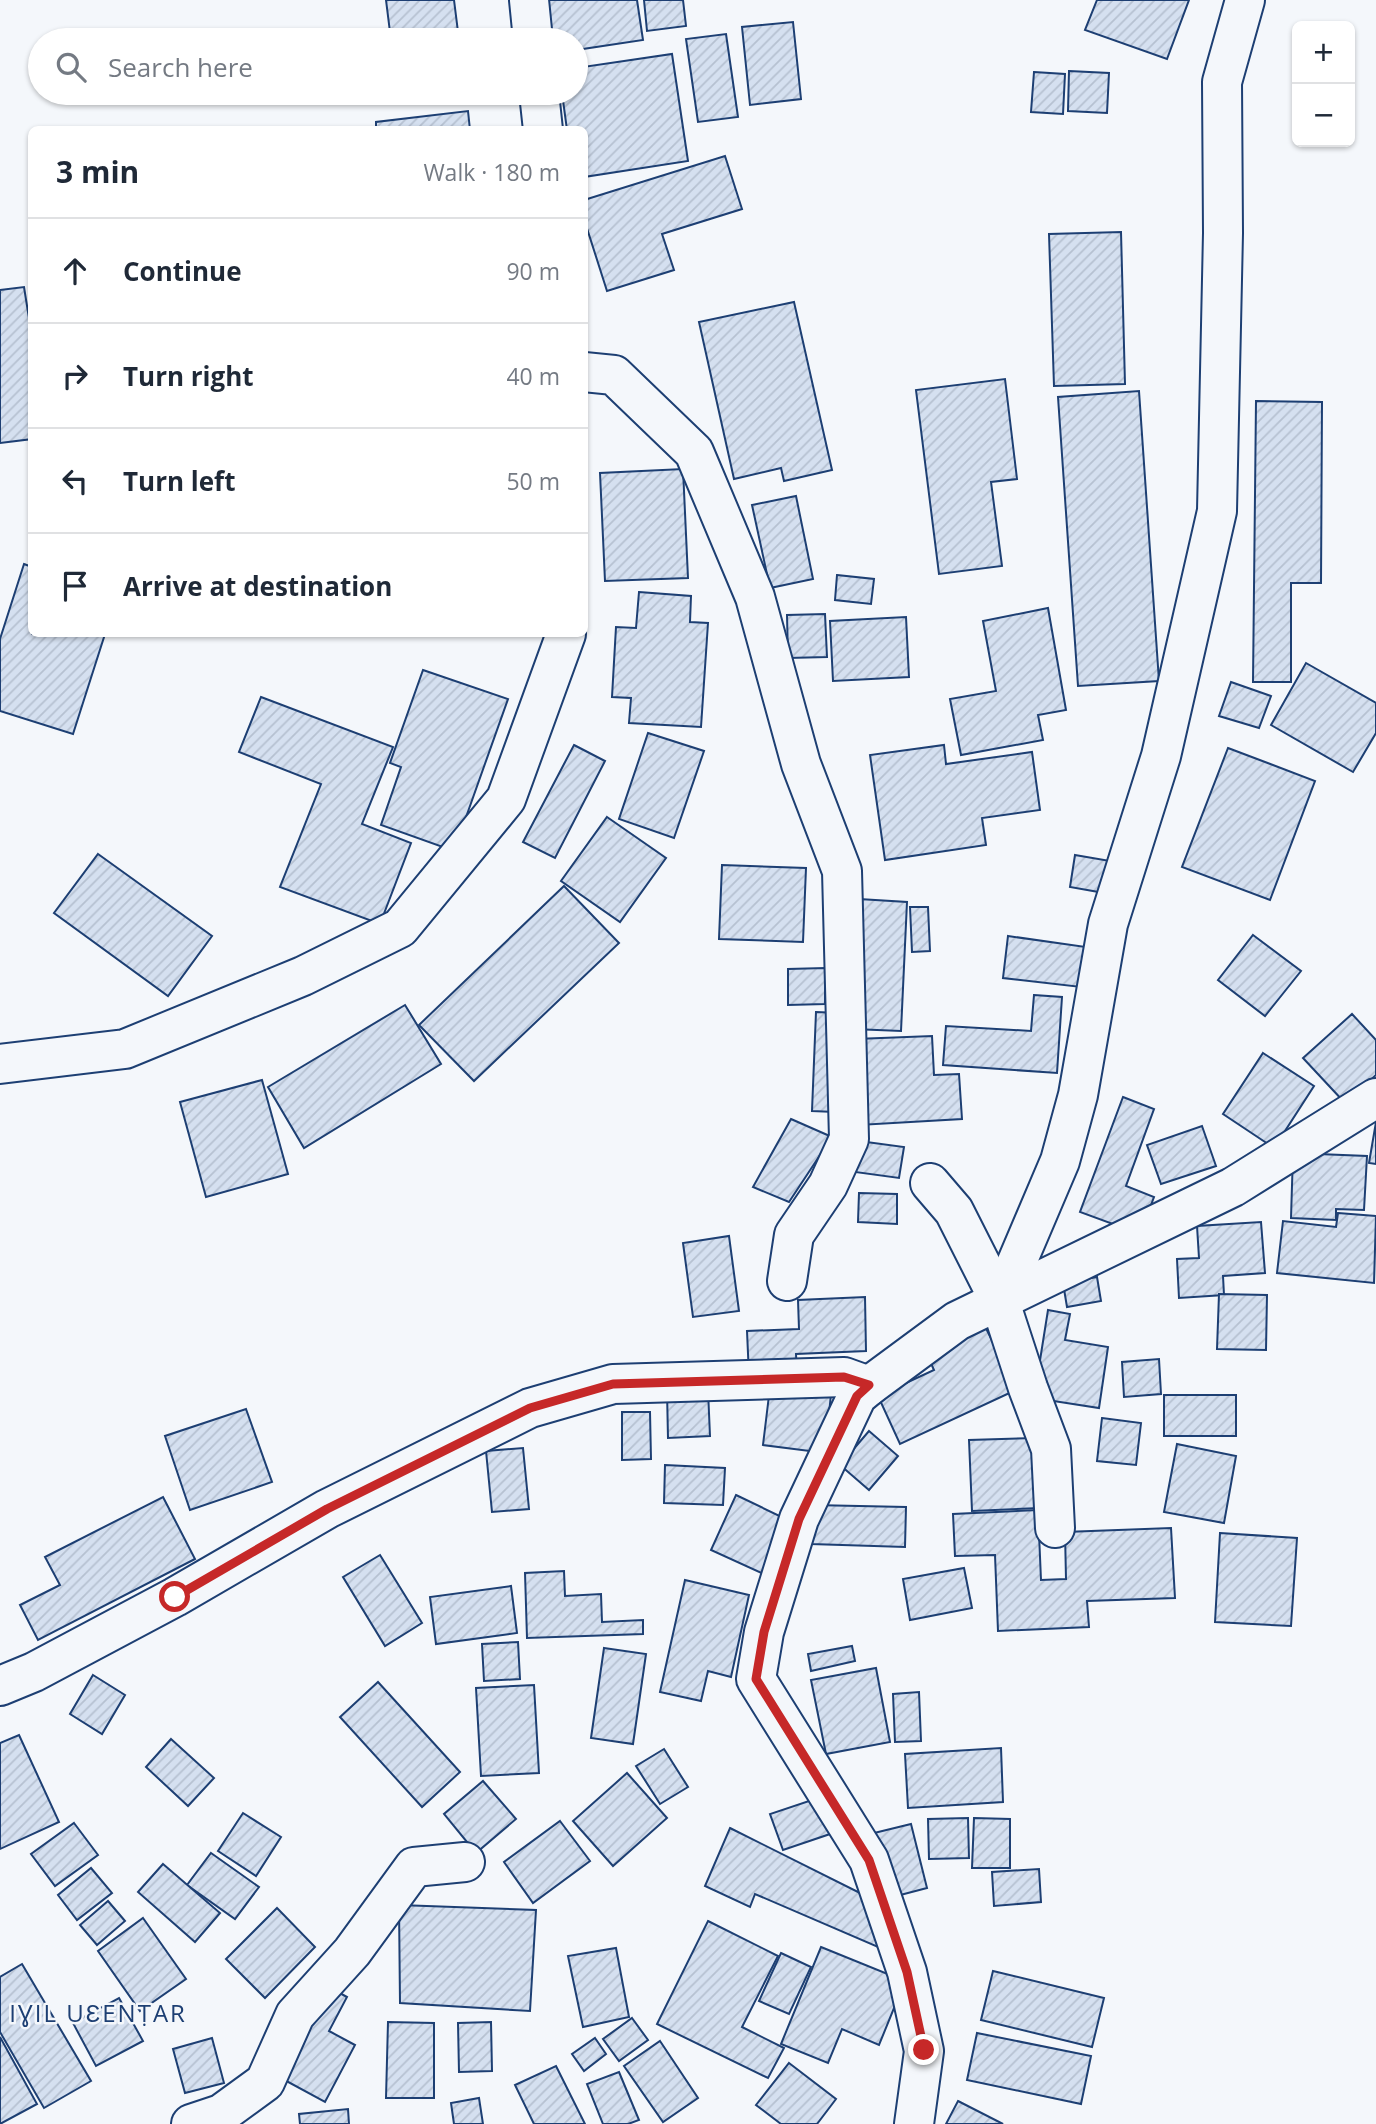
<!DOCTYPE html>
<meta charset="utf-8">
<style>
:root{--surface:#fff;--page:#f2f2f3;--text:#1f2937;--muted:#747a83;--line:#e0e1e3}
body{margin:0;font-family:"Open Sans",sans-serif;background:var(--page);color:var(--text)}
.controls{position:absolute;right:21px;top:21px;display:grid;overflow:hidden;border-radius:10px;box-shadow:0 2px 5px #0004}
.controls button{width:63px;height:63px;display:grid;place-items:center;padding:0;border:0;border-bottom:2px solid var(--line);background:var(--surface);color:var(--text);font:35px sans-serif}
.stop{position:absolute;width:21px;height:21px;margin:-16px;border:5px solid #c62828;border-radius:50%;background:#fff}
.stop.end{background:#c62828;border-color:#fff;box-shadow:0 2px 7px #0008}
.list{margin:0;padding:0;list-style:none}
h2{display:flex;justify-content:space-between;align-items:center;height:91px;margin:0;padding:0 28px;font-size:30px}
h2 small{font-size:23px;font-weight:400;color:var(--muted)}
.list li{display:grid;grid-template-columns:46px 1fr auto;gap:21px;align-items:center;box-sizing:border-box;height:105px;padding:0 28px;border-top:2px solid var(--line)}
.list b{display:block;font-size:26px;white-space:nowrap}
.list em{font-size:23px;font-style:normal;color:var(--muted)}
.icon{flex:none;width:38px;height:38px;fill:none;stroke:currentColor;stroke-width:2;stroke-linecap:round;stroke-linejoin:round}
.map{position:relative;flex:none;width:1376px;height:2124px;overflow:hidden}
.search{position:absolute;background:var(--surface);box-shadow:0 2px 5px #0004;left:28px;top:28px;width:560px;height:77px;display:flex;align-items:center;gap:18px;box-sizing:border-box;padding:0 24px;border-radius:38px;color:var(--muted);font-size:26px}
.panel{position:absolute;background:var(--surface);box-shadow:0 2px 5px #0004;left:28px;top:126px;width:560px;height:511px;border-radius:10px}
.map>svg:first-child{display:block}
.building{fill:url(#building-hatch);stroke:#1d3f73;stroke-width:2}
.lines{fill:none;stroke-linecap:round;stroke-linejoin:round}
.minor-casing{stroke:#1d3f73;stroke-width:42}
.minor{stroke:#f4f7fb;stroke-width:38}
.route{stroke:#c62828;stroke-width:9}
.labels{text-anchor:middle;stroke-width:5;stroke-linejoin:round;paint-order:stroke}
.quarter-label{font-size:24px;letter-spacing:2px;fill:#1d3f73;stroke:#f4f7fb}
</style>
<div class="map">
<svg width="1376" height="2124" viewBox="0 0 1376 2124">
<defs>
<pattern id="building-hatch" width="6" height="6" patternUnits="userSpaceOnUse" patternTransform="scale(1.75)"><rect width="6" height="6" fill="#d5e0f0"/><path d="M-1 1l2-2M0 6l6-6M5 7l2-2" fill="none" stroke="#b6c1d1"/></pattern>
</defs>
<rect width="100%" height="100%" fill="#f4f7fb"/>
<g class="building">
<polygon points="386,0 454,0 459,40 391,40"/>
<polygon points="546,0 637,0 643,40 576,50 576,40 552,40"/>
<polygon points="644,0 683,0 686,26 647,31"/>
<polygon points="1097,0 1189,0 1167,59 1085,30"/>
<polygon points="793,22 801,99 750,105 742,27"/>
<polygon points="726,34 738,117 698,122 686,39"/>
<polygon points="672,54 688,161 584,177 584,130 567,130 562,93 576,93 576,68"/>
<polygon points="1069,71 1109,73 1107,113 1068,111"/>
<polygon points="1034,72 1065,74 1063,114 1031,112"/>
<polygon points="468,111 470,130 376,130 376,122"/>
<polygon points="725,156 742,209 662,234 674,270 607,291 584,219 584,200"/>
<polygon points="1121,232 1125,384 1054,386 1049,234"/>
<polygon points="24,287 32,337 32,439 0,443 0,290"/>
<polygon points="794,302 832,470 784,481 781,468 734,479 699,322"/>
<polygon points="1005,379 1017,479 991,482 1002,566 939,574 916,390"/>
<polygon points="1139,391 1159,681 1078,686 1058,397"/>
<polygon points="1256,401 1322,402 1321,583 1291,583 1291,682 1253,682"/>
<polygon points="683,469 688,578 605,581 600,473"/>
<polygon points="796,496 813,579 770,588 752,505"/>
<polygon points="24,564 32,567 32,634 105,634 73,734 0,711 0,639"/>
<polygon points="837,575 874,579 871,604 835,600"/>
<polygon points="639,592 691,596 690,622 708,623 701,727 629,723 631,698 612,697 616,627 636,628"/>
<polygon points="1048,608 1066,710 1038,715 1043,740 961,755 950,699 996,691 983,621"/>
<polygon points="825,614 827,657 788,658 787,615"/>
<polygon points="906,617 909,677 833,681 830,621"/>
<polygon points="1306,663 1376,703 1376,733 1353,772 1271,725"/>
<polygon points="423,670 508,699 454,851 381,825 401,767 390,763"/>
<polygon points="1231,682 1271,696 1259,728 1219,716"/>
<polygon points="261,697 393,747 362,824 411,843 380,924 280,887 321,784 239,752"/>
<polygon points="648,733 704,751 674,838 619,819"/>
<polygon points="574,745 605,761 555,858 523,842"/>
<polygon points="944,745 946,764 1032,752 1040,810 982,818 986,845 885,860 870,755"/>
<polygon points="1228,748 1315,781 1270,900 1182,867"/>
<polygon points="607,817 666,858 620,922 561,881"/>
<polygon points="98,854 212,936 168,996 54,913"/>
<polygon points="1075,855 1116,862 1110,894 1070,887"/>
<polygon points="722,865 806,868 803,942 719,939"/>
<polygon points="564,886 619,943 474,1081 419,1025"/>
<polygon points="859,899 907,902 901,1031 853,1029"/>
<polygon points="910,907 928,907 930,951 912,952"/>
<polygon points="1253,935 1301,971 1265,1016 1218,980"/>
<polygon points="1008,936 1086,947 1081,987 1003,978"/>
<polygon points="825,968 825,1004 788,1005 788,969"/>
<polygon points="1034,995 1062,997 1057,1073 943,1065 946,1026 1031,1031"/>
<polygon points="405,1005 441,1064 304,1148 268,1087"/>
<polygon points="816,1012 839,1013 835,1112 812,1111"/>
<polygon points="1352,1014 1376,1040 1376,1075 1345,1103 1303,1058"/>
<polygon points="932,1036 934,1075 959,1074 962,1119 859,1125 856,1039"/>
<polygon points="1263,1053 1314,1086 1274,1148 1223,1114"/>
<polygon points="262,1080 288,1174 206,1197 180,1102"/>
<polygon points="1123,1097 1154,1109 1126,1186 1154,1197 1140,1234 1080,1212"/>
<polygon points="791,1119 832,1137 789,1202 753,1187"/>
<polygon points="1376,1122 1376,1164 1369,1163"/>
<polygon points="1202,1126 1216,1166 1161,1184 1147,1145"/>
<polygon points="859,1141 904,1147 899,1178 855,1172"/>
<polygon points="1293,1153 1367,1156 1364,1210 1336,1209 1336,1220 1291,1218"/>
<polygon points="859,1193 897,1194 897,1224 858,1222"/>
<polygon points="1338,1213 1376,1216 1374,1283 1277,1273 1283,1221 1336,1227"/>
<polygon points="1261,1222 1265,1273 1223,1276 1224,1295 1179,1298 1177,1259 1199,1258 1197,1226"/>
<polygon points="729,1236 739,1311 693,1317 683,1243"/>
<polygon points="1097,1277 1101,1301 1067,1307 1063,1283"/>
<polygon points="1219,1294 1267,1295 1266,1350 1217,1349"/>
<polygon points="865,1297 866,1351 796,1354 797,1374 749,1376 747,1331 799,1329 798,1300"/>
<polygon points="1048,1310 1070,1314 1065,1340 1108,1347 1099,1408 1034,1398"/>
<polygon points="982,1320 1016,1390 900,1444 878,1396 934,1370 924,1348"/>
<polygon points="1159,1359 1161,1394 1124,1397 1122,1362"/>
<polygon points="770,1387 831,1394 825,1453 763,1445"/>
<polygon points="708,1390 710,1436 668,1438 667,1391"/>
<rect x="1164" y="1395" width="72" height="41"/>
<polygon points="246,1409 272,1482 190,1510 165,1436"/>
<polygon points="622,1412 650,1412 651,1459 622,1460"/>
<polygon points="1102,1418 1141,1423 1136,1465 1097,1461"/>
<polygon points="869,1431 898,1456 869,1490 840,1465"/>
<polygon points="1037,1438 1040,1508 972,1511 969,1440"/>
<polygon points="1177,1444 1236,1456 1224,1523 1164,1512"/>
<polygon points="523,1448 529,1509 492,1512 486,1451"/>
<polygon points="665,1465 725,1468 723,1505 664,1503"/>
<polygon points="736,1495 790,1521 766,1575 711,1550"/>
<polygon points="163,1497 195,1559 38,1640 20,1605 60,1585 45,1557"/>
<polygon points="812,1505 906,1507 905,1547 811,1544"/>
<polygon points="1038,1510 1041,1580 1066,1579 1065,1532 1171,1528 1175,1598 1087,1601 1089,1627 998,1631 995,1555 955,1556 953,1514"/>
<polygon points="1220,1533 1297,1538 1291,1626 1215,1622"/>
<polygon points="380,1555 422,1623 385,1646 343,1577"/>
<polygon points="964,1568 972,1608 910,1620 903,1579"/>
<polygon points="564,1571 565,1596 601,1594 602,1622 643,1620 643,1634 527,1638 525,1573"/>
<polygon points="685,1580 749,1595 731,1677 708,1671 701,1701 660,1692"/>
<polygon points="511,1586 517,1633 436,1644 430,1597"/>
<polygon points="518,1642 520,1679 484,1681 482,1644"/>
<polygon points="852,1646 855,1661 811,1671 808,1654"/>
<polygon points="604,1648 646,1654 633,1744 591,1738"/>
<polygon points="876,1668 890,1742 826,1754 811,1680"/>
<polygon points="93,1675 125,1695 102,1734 70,1714"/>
<polygon points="378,1682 460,1772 422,1807 340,1717"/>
<polygon points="534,1685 539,1773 481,1776 476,1688"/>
<polygon points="919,1692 921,1741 895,1742 893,1694"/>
<polygon points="19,1735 59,1822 0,1849 0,1743"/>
<polygon points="171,1739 214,1778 188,1806 146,1767"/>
<polygon points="1001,1748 1003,1802 908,1808 905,1754"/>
<polygon points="664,1749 688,1787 660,1804 636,1766"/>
<polygon points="627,1773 667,1818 613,1866 573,1821"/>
<polygon points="483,1781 516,1819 476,1853 444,1814"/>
<polygon points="818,1798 830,1834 783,1850 770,1814"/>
<polygon points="243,1813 281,1837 256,1876 218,1851"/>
<polygon points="968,1818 969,1858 929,1859 928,1819"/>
<polygon points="974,1818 1010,1819 1010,1868 972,1868"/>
<polygon points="560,1821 590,1861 533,1903 504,1862"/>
<polygon points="74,1823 98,1855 55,1886 31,1854"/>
<polygon points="911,1824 927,1888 885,1899 870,1834"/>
<polygon points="730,1828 874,1900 878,1947 755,1894 750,1907 705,1886"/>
<polygon points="211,1853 259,1887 235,1919 187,1885"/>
<polygon points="163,1864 220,1913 195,1942 138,1892"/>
<polygon points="91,1868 112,1893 77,1920 58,1895"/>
<polygon points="1039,1869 1041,1902 994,1906 992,1872"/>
<polygon points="108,1901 125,1921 97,1945 80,1925"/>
<polygon points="399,1905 536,1910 530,2011 400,2003"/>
<polygon points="277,1908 315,1947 265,1998 226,1959"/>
<polygon points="143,1918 186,1979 140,2011 98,1951"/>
<polygon points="708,1921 778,1956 742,2027 784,2048 768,2078 657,2024"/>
<polygon points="821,1947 905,1981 879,2045 842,2029 828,2063 781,2044"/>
<polygon points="616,1948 629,2017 583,2027 568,1956"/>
<polygon points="781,1953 811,1967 789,2014 759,2001"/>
<polygon points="22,1964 91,2081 44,2108 0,2032 0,1977"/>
<polygon points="993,1971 1104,1998 1092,2047 981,2020"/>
<polygon points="327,1986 347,1997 329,2031 355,2045 325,2102 279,2077"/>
<polygon points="119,1998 143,2041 96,2066 73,2023"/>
<polygon points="632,2018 648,2040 619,2061 603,2039"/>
<polygon points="388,2022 434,2023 434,2098 386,2098"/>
<polygon points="491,2022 492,2071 459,2072 458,2023"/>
<polygon points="977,2033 1091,2056 1081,2104 967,2080"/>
<polygon points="0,2037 37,2104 0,2124"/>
<polygon points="212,2038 224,2083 185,2093 173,2049"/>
<polygon points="595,2038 606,2054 584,2071 572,2054"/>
<polygon points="660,2041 698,2098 663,2122 624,2066"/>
<polygon points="789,2063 836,2099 817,2124 781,2124 756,2105"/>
<polygon points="556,2066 585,2124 534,2124 515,2085"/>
<polygon points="619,2072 639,2120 628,2124 603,2124 587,2084"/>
<polygon points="479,2098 483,2124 454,2124 451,2103"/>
<polygon points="958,2101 1003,2124 946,2124"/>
<polygon points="348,2109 349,2124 300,2124 299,2114"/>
</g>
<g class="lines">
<g class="minor-casing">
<g id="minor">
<polyline points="529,0 533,40"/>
<polyline points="539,93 543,130"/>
<polyline points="584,372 614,375 694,452 755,597 801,764 842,871 849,1139 828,1185 794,1235 787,1281"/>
<polyline points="0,1064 125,1049 303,976 400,928 506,799 566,634"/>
<polyline points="930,1183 954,1211 1000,1302 1028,1388 1051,1449 1055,1528"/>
<polyline points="1000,1302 1060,1161 1078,1095 1108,924 1161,756 1217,511 1223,233 1222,82 1245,0"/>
<polyline points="0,1686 34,1672 175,1597 327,1509 530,1408 613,1384 844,1377 869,1386"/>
<polyline points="191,2124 221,2114 265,2082 295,2015 352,1952 414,1867 465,1862"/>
<polyline points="914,2124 924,2051 907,1972 869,1860 756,1679 764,1632 799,1519 857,1396 869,1386 957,1321 1233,1187 1376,1098"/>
</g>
</g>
<use href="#minor" class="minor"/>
</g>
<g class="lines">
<polyline class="route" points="175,1597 327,1509 530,1408 613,1384 844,1377 869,1385 857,1396 799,1519 764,1632 756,1679 869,1860 907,1972 924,2050"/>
</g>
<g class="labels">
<g class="quarter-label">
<text x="98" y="2022">IƔIL UƐENṬAR</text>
</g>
</g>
</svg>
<div class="controls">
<button>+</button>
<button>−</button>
</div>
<div class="stop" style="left:175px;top:1597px"></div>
<div class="stop end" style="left:924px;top:2050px"></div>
<div class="search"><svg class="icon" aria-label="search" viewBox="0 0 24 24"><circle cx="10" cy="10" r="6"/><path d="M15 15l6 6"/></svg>Search here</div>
<section class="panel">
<h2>3 min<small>Walk · 180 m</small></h2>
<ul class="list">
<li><svg class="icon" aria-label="ahead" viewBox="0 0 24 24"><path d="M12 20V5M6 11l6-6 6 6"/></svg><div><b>Continue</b></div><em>90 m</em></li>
<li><svg class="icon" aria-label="right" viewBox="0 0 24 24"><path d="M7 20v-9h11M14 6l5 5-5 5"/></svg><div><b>Turn right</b></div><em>40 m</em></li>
<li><svg class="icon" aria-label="left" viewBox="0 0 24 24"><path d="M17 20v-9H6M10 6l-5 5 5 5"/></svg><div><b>Turn left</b></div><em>50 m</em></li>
<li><svg class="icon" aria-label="arrive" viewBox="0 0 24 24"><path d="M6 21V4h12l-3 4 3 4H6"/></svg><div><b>Arrive at destination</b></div></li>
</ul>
</section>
</div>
